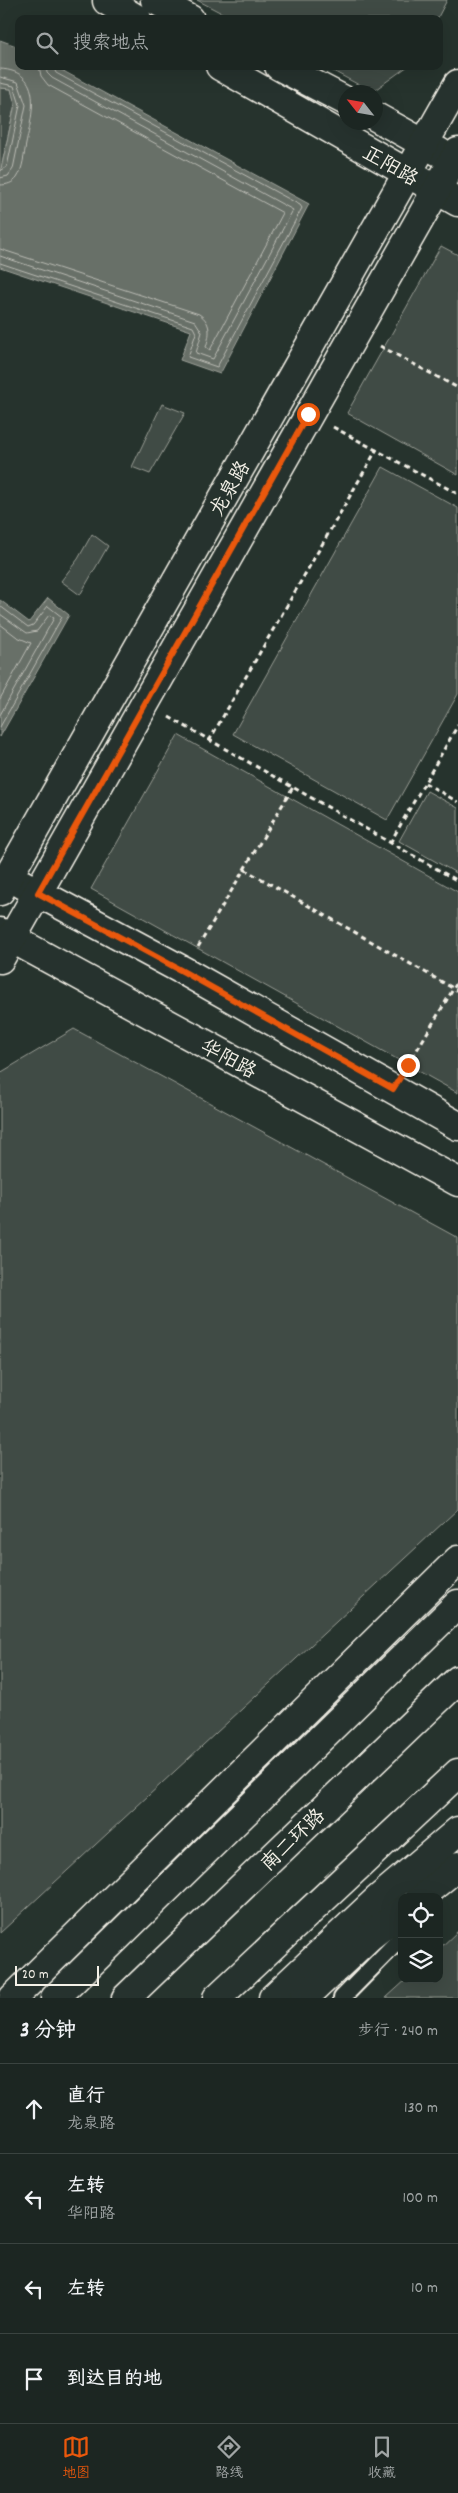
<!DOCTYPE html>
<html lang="zh">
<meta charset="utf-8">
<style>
:root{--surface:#1c2622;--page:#29322f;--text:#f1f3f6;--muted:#a0a5a5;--line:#3a4340;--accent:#ea580c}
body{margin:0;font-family:Dekko,"LXGW WenKai TC",sans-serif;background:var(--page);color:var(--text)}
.controls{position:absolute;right:15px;bottom:15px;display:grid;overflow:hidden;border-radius:10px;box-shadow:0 5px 20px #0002}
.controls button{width:45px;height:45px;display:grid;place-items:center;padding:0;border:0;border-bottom:1px solid var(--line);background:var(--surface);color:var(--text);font:25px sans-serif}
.compass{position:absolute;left:338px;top:85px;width:45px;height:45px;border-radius:50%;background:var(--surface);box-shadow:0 5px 20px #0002;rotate:301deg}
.scale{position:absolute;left:15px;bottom:12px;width:84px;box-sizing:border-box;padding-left:5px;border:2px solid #f4f1e8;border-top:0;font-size:14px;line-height:18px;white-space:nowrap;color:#f4f1e8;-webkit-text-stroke:4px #26332d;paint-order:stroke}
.stop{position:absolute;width:15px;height:15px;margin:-11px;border:4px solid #ea580c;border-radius:50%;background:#fff}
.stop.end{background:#ea580c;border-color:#fff;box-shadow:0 1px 5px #0008}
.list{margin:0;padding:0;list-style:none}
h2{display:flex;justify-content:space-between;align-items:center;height:65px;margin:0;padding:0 20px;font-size:21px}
h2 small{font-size:16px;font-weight:400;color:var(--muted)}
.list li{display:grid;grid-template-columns:32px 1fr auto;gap:15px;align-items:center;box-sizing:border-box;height:90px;padding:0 20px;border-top:1px solid var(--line)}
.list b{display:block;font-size:19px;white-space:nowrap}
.list p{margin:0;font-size:16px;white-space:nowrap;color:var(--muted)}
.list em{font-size:16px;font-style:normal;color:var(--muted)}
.icon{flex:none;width:28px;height:28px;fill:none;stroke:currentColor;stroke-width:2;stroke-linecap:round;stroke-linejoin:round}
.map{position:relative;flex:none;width:458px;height:1998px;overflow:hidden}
.search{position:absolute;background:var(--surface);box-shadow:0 5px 20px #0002;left:15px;right:15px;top:15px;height:55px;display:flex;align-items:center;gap:12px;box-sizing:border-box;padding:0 18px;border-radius:10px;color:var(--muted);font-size:19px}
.sheet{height:425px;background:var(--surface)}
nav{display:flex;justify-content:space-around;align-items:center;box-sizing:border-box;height:70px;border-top:1px solid var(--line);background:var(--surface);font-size:14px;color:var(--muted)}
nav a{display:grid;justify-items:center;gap:2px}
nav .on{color:var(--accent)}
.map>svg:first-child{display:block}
.green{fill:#414b45;stroke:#9a9e96}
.water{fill:#676f68;stroke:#9fa39b}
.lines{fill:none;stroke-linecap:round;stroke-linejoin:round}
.shore{stroke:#bcbdb5;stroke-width:1}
.lane-casing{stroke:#f4f1e8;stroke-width:20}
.secondary-casing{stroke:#f4f1e8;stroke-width:31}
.primary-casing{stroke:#f4f1e8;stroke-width:31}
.highway-casing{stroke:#f4f1e8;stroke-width:31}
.path{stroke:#f4f1e8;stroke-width:3;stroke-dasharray:5 4;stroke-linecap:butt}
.lane{stroke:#26332d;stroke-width:16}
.secondary{stroke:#26332d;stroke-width:28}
.primary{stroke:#26332d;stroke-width:28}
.highway{stroke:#26332d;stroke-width:28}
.route{stroke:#ea580c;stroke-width:6}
.labels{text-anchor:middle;stroke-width:4;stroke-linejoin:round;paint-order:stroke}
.street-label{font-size:20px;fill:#f4f1e8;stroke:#26332d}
</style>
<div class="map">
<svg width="458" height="1998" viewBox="0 0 458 1998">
<rect width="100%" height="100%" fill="#26332d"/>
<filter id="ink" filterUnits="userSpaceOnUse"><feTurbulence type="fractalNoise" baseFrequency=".02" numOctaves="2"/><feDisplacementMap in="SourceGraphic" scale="10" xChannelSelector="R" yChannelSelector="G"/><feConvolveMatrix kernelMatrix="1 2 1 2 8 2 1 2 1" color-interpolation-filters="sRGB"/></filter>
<g filter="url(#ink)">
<g class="green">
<polygon points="197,0 447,0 437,19 233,19"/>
<polygon points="324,66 408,66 372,92"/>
<polygon points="0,88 11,89 15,104 0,173"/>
<polygon points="441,246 458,255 458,475 347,413"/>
<polygon points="162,404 185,413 150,474 132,467"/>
<polygon points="383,467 458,508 458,694 387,820 233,734"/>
<polygon points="92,534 108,546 80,595 61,581 78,559"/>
<polygon points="178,735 458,892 458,1093 91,889"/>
<polygon points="427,791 458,808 458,874 399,841"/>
<polygon points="74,1029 458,1238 458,1509 0,1933 0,1073"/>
<polygon points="458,1931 458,1998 386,1998 407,1979 439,1979 439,1949"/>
</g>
<g class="water">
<polygon points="0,40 19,47 19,66 54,66 309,204 220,374 180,360 191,331 0,267 0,174 15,104 11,89 0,88"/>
<polygon points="48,598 69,615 0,737 0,600 29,622"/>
</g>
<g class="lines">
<g class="shore">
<path d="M0,69C45,71 32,115 26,144C24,154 23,169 17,178C13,183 7,185 0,185"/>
<polyline points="0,77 18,82 26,105 13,169 8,176 0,178"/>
<polyline points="0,83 14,86 20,105 7,167 0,171"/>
<path d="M0,249L199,314C212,323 210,334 206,347L210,350L283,213L48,85L41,76L39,66"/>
<polyline points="0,256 195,321 202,332 196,353 213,359 293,210 52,78 47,73 46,66"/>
<polyline points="0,263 193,327 196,333 188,357 217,367 302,208 300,205 56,73 53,66"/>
<polyline points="0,606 28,627 33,625 48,606 62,617 0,727"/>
<polyline points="0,614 27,633 37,631 49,615 54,618 0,715"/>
<polyline points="0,624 17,637 31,643 0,699"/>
</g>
<g class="lane-casing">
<polyline id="lane" points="342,1998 402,1937"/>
</g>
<g class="secondary-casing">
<g id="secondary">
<polyline points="155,0 190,19"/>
<polyline points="107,1 137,19"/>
<polyline points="220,66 458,202"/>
<polyline points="279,66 346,101"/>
<polyline points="376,117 439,152"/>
<polyline points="22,884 184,971 458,1126"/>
<polyline points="0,891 458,84"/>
<polyline points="0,932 458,1182"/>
<polyline points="0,959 458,152"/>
</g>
</g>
<g class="primary-casing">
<g id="primary">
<polyline points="420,1897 458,1866"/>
<polyline points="13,1998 458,1560"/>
<polyline points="55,1998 458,1604"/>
<polyline points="273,1998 377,1900 458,1831"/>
<polyline points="304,1998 369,1937 402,1911"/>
</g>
</g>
<g class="highway-casing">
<g id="highway">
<polyline points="126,1998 458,1680"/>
<polyline points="217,1998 458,1773"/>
</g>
</g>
<g class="path">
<polyline points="380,346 458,388"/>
<polyline points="333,427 458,494"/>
<polyline points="169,717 458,881"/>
<polyline points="209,741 377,449"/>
<polyline points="425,783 458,802"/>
<polyline points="390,843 458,725"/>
<polyline points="244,869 458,991"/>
<polyline points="198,947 293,787"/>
<polyline points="408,1065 458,981"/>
</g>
<use href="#lane" class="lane"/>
<use href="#secondary" class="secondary"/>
<use href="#primary" class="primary"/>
<use href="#highway" class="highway"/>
</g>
</g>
<g class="lines" filter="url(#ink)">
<polyline class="route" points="308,414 38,893 184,972 393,1089 408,1065"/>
</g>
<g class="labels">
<g class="street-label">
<text transform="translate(391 165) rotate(30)" y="7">正阳路</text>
<text transform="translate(229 488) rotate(-60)" y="7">龙泉路</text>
<text transform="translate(229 1058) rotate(28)" y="7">华阳路</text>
<text transform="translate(292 1839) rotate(-44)" y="7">南二环路</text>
</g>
</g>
</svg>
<div class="controls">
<button><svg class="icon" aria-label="locate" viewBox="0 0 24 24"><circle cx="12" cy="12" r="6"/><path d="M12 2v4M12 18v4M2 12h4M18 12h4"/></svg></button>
<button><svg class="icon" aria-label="layers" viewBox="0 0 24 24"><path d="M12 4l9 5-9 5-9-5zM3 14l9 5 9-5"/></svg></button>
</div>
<svg class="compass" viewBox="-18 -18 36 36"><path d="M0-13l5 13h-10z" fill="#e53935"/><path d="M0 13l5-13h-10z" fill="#a0a5a5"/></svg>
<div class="scale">20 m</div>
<div class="stop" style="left:308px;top:414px"></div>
<div class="stop end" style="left:408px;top:1065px"></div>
<div class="search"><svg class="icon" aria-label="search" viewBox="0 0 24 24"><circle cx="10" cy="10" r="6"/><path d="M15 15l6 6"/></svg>搜索地点</div>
</div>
<section class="sheet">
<h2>3 分钟<small>步行 · 240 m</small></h2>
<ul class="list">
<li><svg class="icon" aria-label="ahead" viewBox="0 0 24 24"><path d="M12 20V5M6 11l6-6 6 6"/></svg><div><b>直行</b><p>龙泉路</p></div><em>130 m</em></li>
<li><svg class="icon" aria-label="left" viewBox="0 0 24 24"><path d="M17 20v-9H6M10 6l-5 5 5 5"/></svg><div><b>左转</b><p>华阳路</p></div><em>100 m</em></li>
<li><svg class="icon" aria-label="left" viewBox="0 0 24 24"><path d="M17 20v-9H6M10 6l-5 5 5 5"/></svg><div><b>左转</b></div><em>10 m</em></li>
<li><svg class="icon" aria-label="arrive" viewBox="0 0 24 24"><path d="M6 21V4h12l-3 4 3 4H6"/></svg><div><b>到达目的地</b></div></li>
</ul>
</section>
<nav>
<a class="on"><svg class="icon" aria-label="map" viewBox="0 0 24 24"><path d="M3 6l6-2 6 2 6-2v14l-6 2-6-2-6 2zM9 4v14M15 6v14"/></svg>地图</a>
<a><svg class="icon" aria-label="directions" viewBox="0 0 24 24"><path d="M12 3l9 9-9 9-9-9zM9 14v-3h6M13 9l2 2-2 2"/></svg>路线</a>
<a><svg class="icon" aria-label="saved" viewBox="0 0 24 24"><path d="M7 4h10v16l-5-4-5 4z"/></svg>收藏</a>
</nav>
